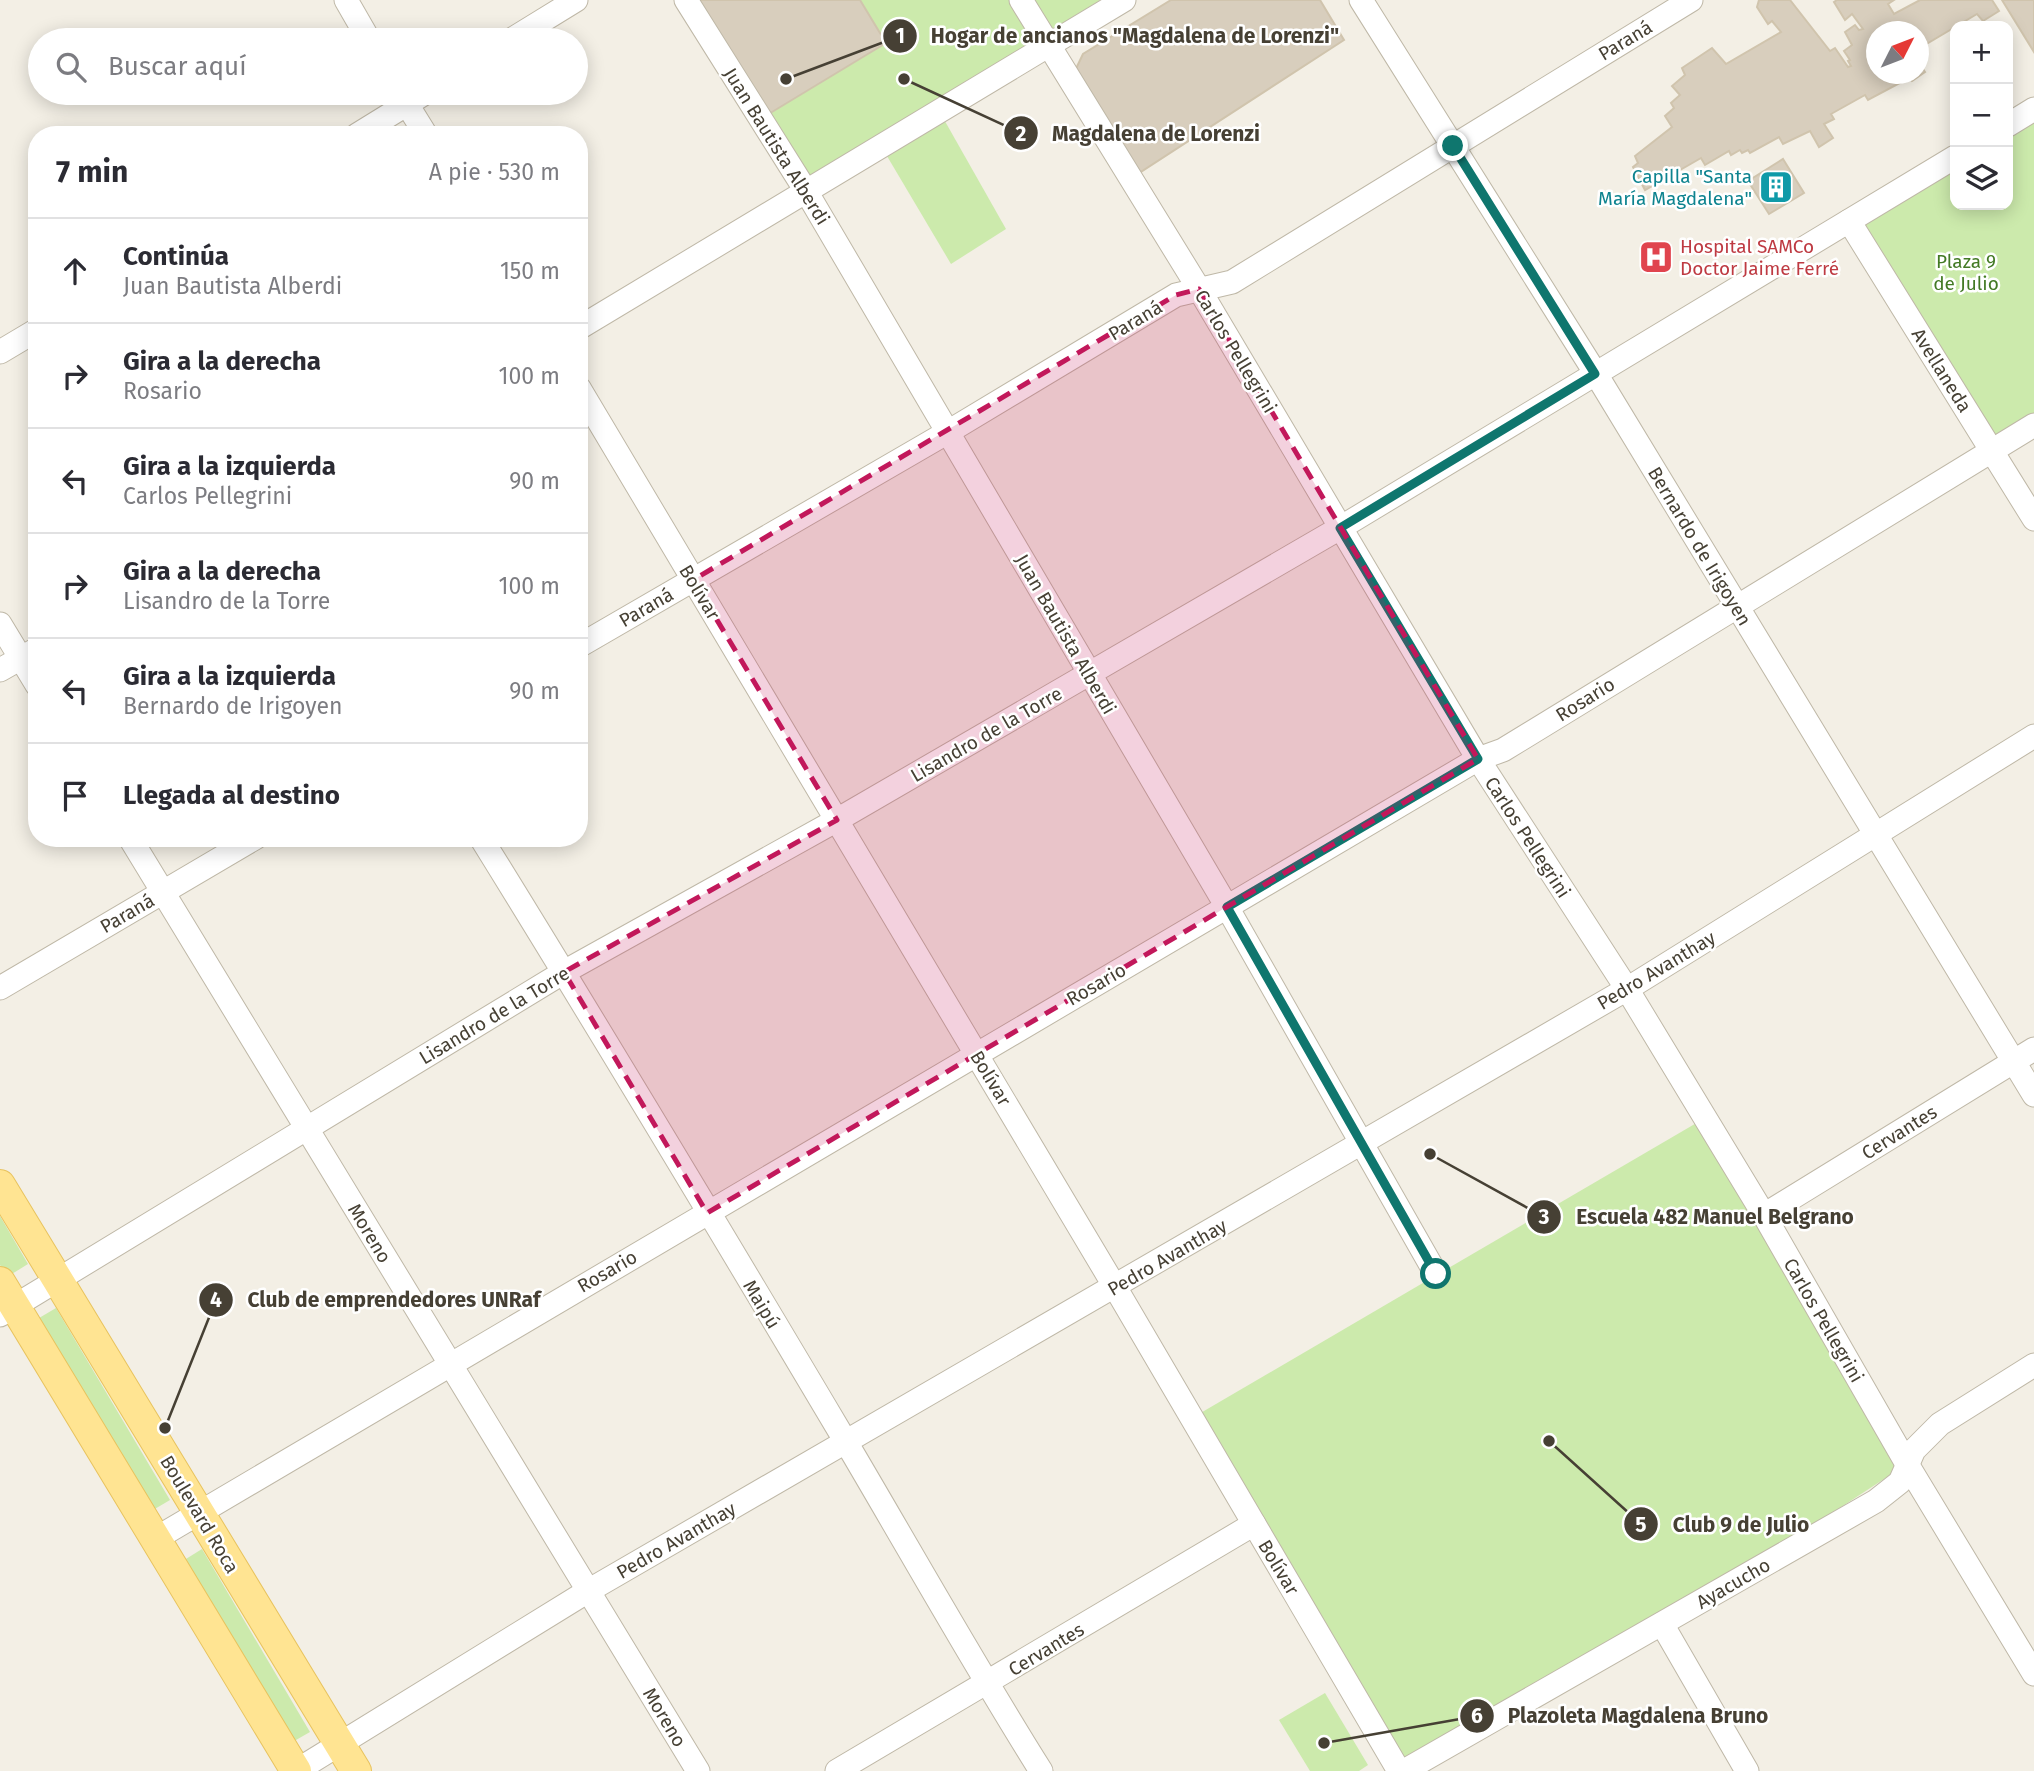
<!DOCTYPE html>
<html lang="es">
<meta charset="utf-8">
<style>
:root{--surface:#fff;--page:#f2f2f3;--text:#2b2b33;--muted:#7c7c81;--line:#e1e1e2}
body{margin:0;font-family:"Fira Sans",sans-serif;background:var(--page);color:var(--text)}
.controls{position:absolute;right:21px;top:21px;display:grid;overflow:hidden;border-radius:14px;box-shadow:0 4px 18px #0003}
.controls button{width:63px;height:63px;display:grid;place-items:center;padding:0;border:0;border-bottom:2px solid var(--line);background:var(--surface);color:var(--text);font:35px sans-serif}
.compass{position:absolute;left:1866px;top:21px;width:63px;height:63px;border-radius:50%;background:var(--surface);box-shadow:0 4px 18px #0003;rotate:48deg}
.stop{position:absolute;width:21px;height:21px;margin:-16px;border:5px solid #0f766e;border-radius:50%;background:#fff}
.stop.end{background:#0f766e;border-color:#fff;box-shadow:0 2px 7px #0008}
.list{margin:0;padding:0;list-style:none}
h2{display:flex;justify-content:space-between;align-items:center;height:91px;margin:0;padding:0 28px;font-size:30px}
h2 small{font-size:23px;font-weight:400;color:var(--muted)}
.list li{display:grid;grid-template-columns:46px 1fr auto;gap:21px;align-items:center;box-sizing:border-box;height:105px;padding:0 28px;border-top:2px solid var(--line)}
.list b{display:block;font-size:26px;white-space:nowrap}
.list p{margin:0;font-size:23px;white-space:nowrap;color:var(--muted)}
.list em{font-size:23px;font-style:normal;color:var(--muted)}
.icon{flex:none;width:38px;height:38px;fill:none;stroke:currentColor;stroke-width:2;stroke-linecap:round;stroke-linejoin:round}
.map{position:relative;flex:none;width:2034px;height:1771px;overflow:hidden}
.search{position:absolute;background:var(--surface);box-shadow:0 4px 18px #0003;left:28px;top:28px;width:560px;height:77px;display:flex;align-items:center;gap:18px;box-sizing:border-box;padding:0 24px;border-radius:38px;color:var(--muted);font-size:26px}
.panel{position:absolute;background:var(--surface);box-shadow:0 4px 18px #0003;left:28px;top:126px;width:560px;height:721px;border-radius:28px}
.map>svg:first-child{display:block}
.green{fill:#cceaac}
.building{fill:#d8cebd;stroke:#d0c4ad;stroke-width:2}
.lines{fill:none;stroke-linecap:round;stroke-linejoin:round}
.minor-casing{stroke:#bfb8a7;stroke-width:25}
.major-casing{stroke:#e8c35e;stroke-width:32}
.minor{stroke:#fff;stroke-width:23}
.major{stroke:#ffe492;stroke-width:30}
.route{stroke:#0f766e;stroke-width:9}
.marked{fill:#c2185b;fill-opacity:0.2;stroke:#c2185b;stroke-width:5;stroke-dasharray:14 9;stroke-linejoin:round}
.labels{text-anchor:middle;stroke-width:5;stroke-linejoin:round;paint-order:stroke}
.street-label{font-size:19px;fill:#464034;stroke:#fff}
.culture-label{font-size:19px;fill:#0d838f;stroke:#fff;text-anchor:end}
.health-label{font-size:19px;fill:#be3a42;stroke:#fff;text-anchor:start}
.park-label{font-size:19px;fill:#437a25;stroke:#fff}
.leader{fill:none;stroke:#464034;stroke-width:2.5}
.callout-dot{fill:#464034;stroke:#fff;stroke-width:2.5}
.mark-label{font-size:21px;text-anchor:middle;font-weight:bold;fill:#fff}
.callout-label{font-size:21px;text-anchor:middle;font-weight:bold;fill:#464034;stroke:#fff;stroke-width:5;stroke-linejoin:round;paint-order:stroke}
</style>
<div class="map">
<svg width="2034" height="1771" viewBox="0 0 2034 1771">
<rect width="100%" height="100%" fill="#f3efe5"/>
<g class="green">
<polygon points="860,0 1015,0 1041,44 809,184 767,115 886,43"/>
<polygon points="1029,0 1099,0 1099,1 1048,32"/>
<polygon points="942,116 1006,229 951,264 884,151"/>
<polygon points="2034,117 2034,419 1993,444 1858,224 1955,165 1955,205 2008,205 2008,133"/>
<polygon points="1705,1118 1907,1464 1662,1624 1404,1771 1192,1418"/>
<polygon points="0,1216 28,1264 7,1277 0,1265"/>
<polygon points="56,1308 170,1500 148,1513 34,1321"/>
<polygon points="202,1549 310,1732 289,1744 181,1562"/>
<polygon points="1325,1693 1368,1765 1359,1771 1310,1771 1279,1720"/>
</g>
<g class="building">
<polygon points="697,0 860,0 886,43 767,115"/>
<polygon points="1171,0 1320,0 1344,40 1136,175 1073,75 1083,54"/>
<polygon points="1759,0 1790,0 1830,51 1835,48 1848,67 1851,66 1848,61 1850,60 1844,51 1852,45 1845,32 1855,25 1859,30 1863,29 1852,14 1845,20 1834,2 1837,0 1894,0 1888,4 1894,14 1920,0 1992,0 1999,11 1983,21 1977,14 1918,49 1918,32 1876,32 1876,74 1918,74 1918,62 1925,72 1912,81 1909,78 1868,100 1865,95 1831,114 1834,119 1824,124 1833,138 1819,147 1810,131 1783,144 1779,137 1750,153 1748,150 1742,153 1740,150 1731,155 1729,151 1705,165 1701,158 1645,190 1633,167 1638,163 1635,156 1672,127 1665,116 1674,108 1671,103 1680,95 1672,86 1685,75 1682,68 1712,48 1726,64 1781,32 1772,21 1768,24 1757,7"/>
<polygon points="2002,0 2034,0 2034,52"/>
<polygon points="1783,159 1804,193 1769,214 1748,181"/>
</g>
<g class="lines">
<g class="minor-casing">
<g id="minor">
<polyline points="346,0 369,40"/>
<polyline points="686,0 806,191 1227,907 1436,1274"/>
<polyline points="1021,0 1199,289 1478,759 1627,989 1764,1215 1907,1464 2034,1674"/>
<polyline points="1361,0 1596,374 2034,1095"/>
<polyline points="511,40 576,0"/>
<polyline points="400,93 426,135"/>
<polyline points="2008,125 2034,109"/>
<polyline points="357,135 425,93"/>
<polyline points="1849,221 2034,519"/>
<polyline points="579,328 1124,0"/>
<polyline points="0,352 37,330"/>
<polyline points="579,388 1115,1287 1399,1771"/>
<polyline points="0,624 37,685"/>
<polyline points="579,646 948,432 1176,295 1232,282 1691,0"/>
<polyline points="0,670 37,649"/>
<polyline points="130,838 698,1771"/>
<path d="M481,838C605,1038 726,1240 846,1442C911,1552 973,1663 1041,1771"/>
<polyline points="0,988 255,838"/>
<polyline points="1764,1215 2034,1049"/>
<polyline points="0,1315 564,972 837,820 1340,528 1955,157"/>
<polyline points="155,1539 1478,759 1503,750 2034,425"/>
<polyline points="1662,1624 1747,1771"/>
<polyline points="296,1771 588,1591 1627,989 2034,736"/>
<polyline points="837,1771 1254,1524"/>
<polyline points="1404,1771 1876,1501 1900,1482 1914,1450 1940,1424 2034,1365"/>
</g>
</g>
<g class="major-casing">
<g id="major">
<polyline points="0,1185 356,1771"/>
<polyline points="0,1282 296,1771"/>
</g>
</g>
<use href="#minor" class="minor"/>
<use href="#major" class="major"/>
</g>
<g class="lines">
<polyline class="route" points="1436,1274 1227,907 1478,759 1340,528 1595,374 1453,146"/>
</g>
<path class="marked" d="M1199,289L1478,759L707,1213L564,972L837,820L693,580L1176,295Z"/>
<defs>
<g id="building-square" transform="scale(1.75)"><rect x="-9" y="-9" width="18" height="18" rx="4" fill="#0f9aa8" stroke="#fff"/><path d="M-4-6H4V6H1V3H-1V6H-4ZM-2.5-4.3h1.7v1.8h-1.7ZM.8-4.3h1.7v1.8H.8ZM-2.5-1h1.7V.8h-1.7ZM.8-1h1.7V.8H.8Z" fill="#fff"/></g>
<g id="hospital-square" transform="scale(1.75)"><rect x="-9" y="-9" width="18" height="18" rx="4" fill="#e0444e" stroke="#fff"/><path d="M-5-5h3v3.5h4V-5h3V5h-3V1.5h-4V5h-3Z" fill="#fff"/></g>
</defs>
<g fill-rule="evenodd">
<use href="#building-square" x="1776" y="187"/>
<use href="#hospital-square" x="1656" y="257"/>
</g>
<g class="labels">
<g class="street-label">
<text transform="translate(1625 40) rotate(-31)" y="7">Paraná</text>
<text transform="translate(777 146) rotate(58)" y="7">Juan Bautista Alberdi</text>
<text transform="translate(1135 320) rotate(-31)" y="7">Paraná</text>
<text transform="translate(1236 351) rotate(59)" y="7">Carlos Pellegrini</text>
<text transform="translate(1942 370) rotate(58)" y="7">Avellaneda</text>
<text transform="translate(1700 546) rotate(59)" y="7">Bernardo de Irigoyen</text>
<text transform="translate(700 592) rotate(59)" y="7">Bolívar</text>
<text transform="translate(646 607) rotate(-30)" y="7">Paraná</text>
<text transform="translate(1066 634) rotate(60)" y="7">Juan Bautista Alberdi</text>
<text transform="translate(1585 699) rotate(-32)" y="7">Rosario</text>
<text transform="translate(986 734) rotate(-30)" y="7">Lisandro de la Torre</text>
<text transform="translate(1528 837) rotate(57)" y="7">Carlos Pellegrini</text>
<text transform="translate(127 913) rotate(-30)" y="7">Paraná</text>
<text transform="translate(1656 970) rotate(-31)" y="7">Pedro Avanthay</text>
<text transform="translate(1096 984) rotate(-30)" y="7">Rosario</text>
<text transform="translate(494 1015) rotate(-31)" y="7">Lisandro de la Torre</text>
<text transform="translate(991 1078) rotate(59)" y="7">Bolívar</text>
<text transform="translate(1899 1132) rotate(-32)" y="7">Cervantes</text>
<text transform="translate(370 1233) rotate(59)" y="7">Moreno</text>
<text transform="translate(1167 1257) rotate(-30)" y="7">Pedro Avanthay</text>
<text transform="translate(607 1271) rotate(-30)" y="7">Rosario</text>
<text transform="translate(762 1304) rotate(59)" y="7">Maipú</text>
<text transform="translate(1824 1320) rotate(60)" y="7">Carlos Pellegrini</text>
<text transform="translate(200 1514) rotate(59)" y="7">Boulevard Roca</text>
<text transform="translate(676 1540) rotate(-30)" y="7">Pedro Avanthay</text>
<text transform="translate(1279 1567) rotate(59)" y="7">Bolívar</text>
<text transform="translate(1733 1583) rotate(-30)" y="7">Ayacucho</text>
<text transform="translate(1046 1649) rotate(-31)" y="7">Cervantes</text>
<text transform="translate(665 1717) rotate(59)" y="7">Moreno</text>
</g>
<g class="culture-label">
<text x="1752" y="183">Capilla "Santa<tspan x="1752" dy="22">María Magdalena"</tspan></text>
</g>
<g class="health-label">
<text x="1680" y="253">Hospital SAMCo<tspan x="1680" dy="22">Doctor Jaime Ferré</tspan></text>
</g>
<g class="park-label">
<text x="1966" y="268">Plaza 9<tspan x="1966" dy="22">de Julio</tspan></text>
</g>
</g>
<path class="leader" d="M786 79L900 36M904 79L1021 133M1430 1154L1544 1217M165 1428L216 1300M1549 1441L1641 1524M1324 1743L1477 1716"/>
<g class="callout-dot">
<circle cx="786" cy="79" r="7"/>
<circle cx="904" cy="79" r="7"/>
<circle cx="1430" cy="1154" r="7"/>
<circle cx="165" cy="1428" r="7"/>
<circle cx="1549" cy="1441" r="7"/>
<circle cx="1324" cy="1743" r="7"/>
<circle cx="900" cy="36" r="18"/>
<circle cx="1021" cy="133" r="18"/>
<circle cx="1544" cy="1217" r="18"/>
<circle cx="216" cy="1300" r="18"/>
<circle cx="1641" cy="1524" r="18"/>
<circle cx="1477" cy="1716" r="18"/>
</g>
<g class="mark-label">
<text x="900" y="43">1</text>
<text x="1021" y="141">2</text>
<text x="1544" y="1224">3</text>
<text x="216" y="1307">4</text>
<text x="1641" y="1532">5</text>
<text x="1477" y="1723">6</text>
</g>
<g class="callout-label">
<text x="1135" y="43">Hogar de ancianos "Magdalena de Lorenzi"</text>
<text x="1156" y="141">Magdalena de Lorenzi</text>
<text x="1715" y="1224">Escuela 482 Manuel Belgrano</text>
<text x="394" y="1307">Club de emprendedores UNRaf</text>
<text x="1741" y="1532">Club 9 de Julio</text>
<text x="1638" y="1723">Plazoleta Magdalena Bruno</text>
</g>
</svg>
<div class="controls">
<button>+</button>
<button>−</button>
<button><svg class="icon" aria-label="layers" viewBox="0 0 24 24"><path d="M12 4l9 5-9 5-9-5zM3 14l9 5 9-5"/></svg></button>
</div>
<svg class="compass" viewBox="-18 -18 36 36"><path d="M0-13l5 13h-10z" fill="#e53935"/><path d="M0 13l5-13h-10z" fill="#7c7c81"/></svg>
<div class="stop" style="left:1436px;top:1274px"></div>
<div class="stop end" style="left:1453px;top:146px"></div>
<div class="search"><svg class="icon" aria-label="search" viewBox="0 0 24 24"><circle cx="10" cy="10" r="6"/><path d="M15 15l6 6"/></svg>Buscar aquí</div>
<section class="panel">
<h2>7 min<small>A pie · 530 m</small></h2>
<ul class="list">
<li><svg class="icon" aria-label="ahead" viewBox="0 0 24 24"><path d="M12 20V5M6 11l6-6 6 6"/></svg><div><b>Continúa</b><p>Juan Bautista Alberdi</p></div><em>150 m</em></li>
<li><svg class="icon" aria-label="right" viewBox="0 0 24 24"><path d="M7 20v-9h11M14 6l5 5-5 5"/></svg><div><b>Gira a la derecha</b><p>Rosario</p></div><em>100 m</em></li>
<li><svg class="icon" aria-label="left" viewBox="0 0 24 24"><path d="M17 20v-9H6M10 6l-5 5 5 5"/></svg><div><b>Gira a la izquierda</b><p>Carlos Pellegrini</p></div><em>90 m</em></li>
<li><svg class="icon" aria-label="right" viewBox="0 0 24 24"><path d="M7 20v-9h11M14 6l5 5-5 5"/></svg><div><b>Gira a la derecha</b><p>Lisandro de la Torre</p></div><em>100 m</em></li>
<li><svg class="icon" aria-label="left" viewBox="0 0 24 24"><path d="M17 20v-9H6M10 6l-5 5 5 5"/></svg><div><b>Gira a la izquierda</b><p>Bernardo de Irigoyen</p></div><em>90 m</em></li>
<li><svg class="icon" aria-label="arrive" viewBox="0 0 24 24"><path d="M6 21V4h12l-3 4 3 4H6"/></svg><div><b>Llegada al destino</b></div></li>
</ul>
</section>
</div>
